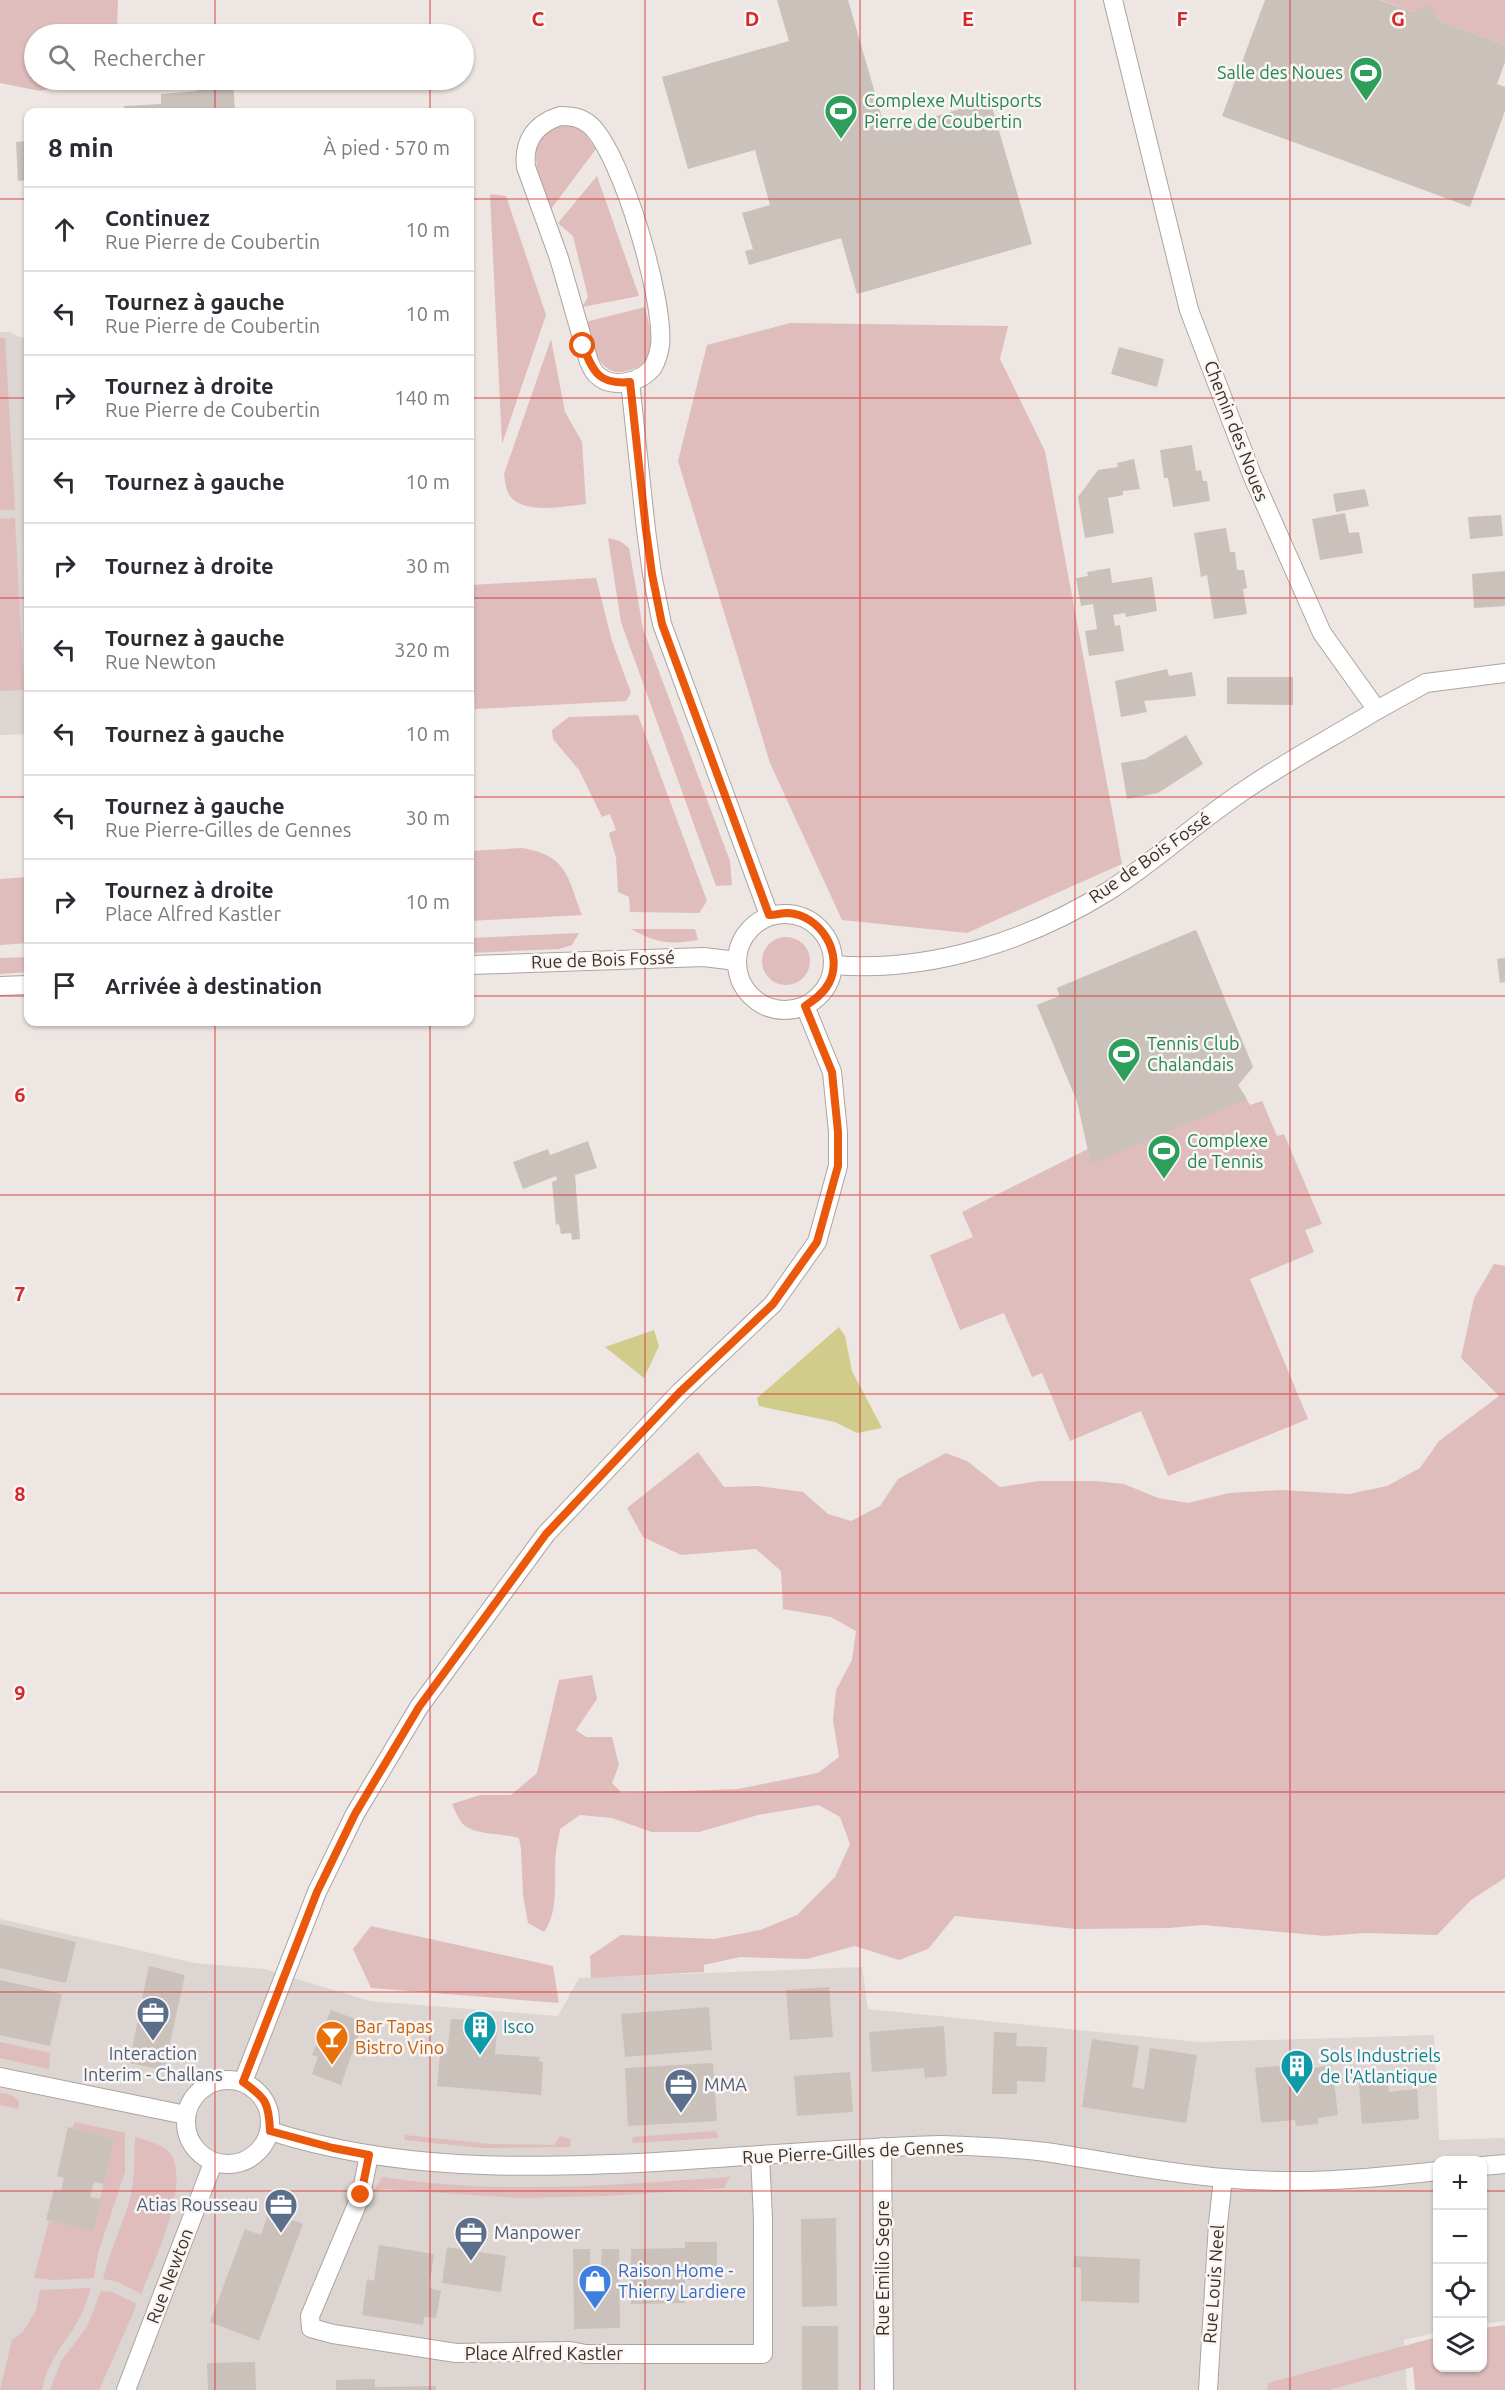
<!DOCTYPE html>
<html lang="fr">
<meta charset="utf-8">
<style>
:root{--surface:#fff;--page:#f7f7f7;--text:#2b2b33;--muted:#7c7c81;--line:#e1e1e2}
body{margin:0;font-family:Ubuntu,sans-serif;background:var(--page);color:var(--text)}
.controls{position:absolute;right:18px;bottom:18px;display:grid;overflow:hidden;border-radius:12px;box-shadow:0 2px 4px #0004}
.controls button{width:54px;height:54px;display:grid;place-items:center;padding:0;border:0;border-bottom:2px solid var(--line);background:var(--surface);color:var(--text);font:30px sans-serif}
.stop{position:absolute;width:18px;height:18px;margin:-14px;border:4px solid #ea580c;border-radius:50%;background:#fff}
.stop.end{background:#ea580c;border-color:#fff;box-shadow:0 2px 6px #0008}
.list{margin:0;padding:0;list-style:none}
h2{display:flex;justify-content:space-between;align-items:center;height:78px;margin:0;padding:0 24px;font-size:26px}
h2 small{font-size:20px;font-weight:400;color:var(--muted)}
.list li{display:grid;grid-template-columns:39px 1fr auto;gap:18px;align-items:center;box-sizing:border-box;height:84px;padding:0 24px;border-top:2px solid var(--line)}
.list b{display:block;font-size:22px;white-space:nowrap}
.list p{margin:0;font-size:20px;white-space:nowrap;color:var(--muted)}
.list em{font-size:20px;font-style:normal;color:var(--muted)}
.icon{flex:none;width:33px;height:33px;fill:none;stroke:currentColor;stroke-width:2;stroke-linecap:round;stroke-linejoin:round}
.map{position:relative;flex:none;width:1505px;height:2390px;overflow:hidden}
.search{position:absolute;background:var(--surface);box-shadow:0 2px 4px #0004;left:24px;top:24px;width:450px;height:66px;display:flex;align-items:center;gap:15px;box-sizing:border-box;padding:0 21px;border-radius:33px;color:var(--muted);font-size:22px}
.panel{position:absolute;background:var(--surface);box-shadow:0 2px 4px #0004;left:24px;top:108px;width:450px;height:918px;border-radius:12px}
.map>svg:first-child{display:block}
.built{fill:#ddd5d1}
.green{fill:#debdbc}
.water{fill:#d1cc8b}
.building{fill:#cbc1bb}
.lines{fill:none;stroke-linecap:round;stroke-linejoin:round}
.street-casing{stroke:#aea49e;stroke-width:20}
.street{stroke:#fff;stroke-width:18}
.route{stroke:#ea580c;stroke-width:8}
.grid{fill:none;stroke:#d62828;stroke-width:1.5;stroke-opacity:0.55}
.labels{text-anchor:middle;stroke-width:5;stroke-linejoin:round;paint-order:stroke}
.leisure-label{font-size:18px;fill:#27864d;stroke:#f9f5f4;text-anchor:start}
.street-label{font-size:18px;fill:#3e3023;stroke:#f9f5f4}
.food-label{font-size:18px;fill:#c56008;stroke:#f9f5f4;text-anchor:start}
.culture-label{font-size:18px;fill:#0d838f;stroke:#f9f5f4;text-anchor:start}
.service-label{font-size:18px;fill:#4e5e75;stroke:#f9f5f4;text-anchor:start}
.shop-label{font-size:18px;fill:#366cbe;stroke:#f9f5f4;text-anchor:start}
.grid-label{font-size:20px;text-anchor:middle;font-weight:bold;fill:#d62828;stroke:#f9f5f4;stroke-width:5;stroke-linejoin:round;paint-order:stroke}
</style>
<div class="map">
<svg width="1505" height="2390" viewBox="0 0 1505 2390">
<rect width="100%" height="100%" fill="#ede6e3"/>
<g class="built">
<polygon points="0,332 10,332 19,337 28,337 28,734 0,735"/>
<polygon points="0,1919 195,1963 264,1969 370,2001 558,2016 579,1978 862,1967 868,2009 1199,2042 1434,2035 1439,2140 1505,2138 1505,2321 1483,2324 1482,2160 1438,2160 1437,2332 1404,2340 1407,2390 0,2390"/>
</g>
<g class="green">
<polygon points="0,0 118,0 117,26 111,34 34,34 34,80 80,81 40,91 0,83"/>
<polygon points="1381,0 1505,0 1505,45 1441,22 1427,6 1413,12"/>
<path d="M570,125L582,130L596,149L551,209C543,186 522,145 551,129C556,126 565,126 570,125Z"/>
<polygon points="597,176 639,296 582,307 588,297 573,236 558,223"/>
<polygon points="490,194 506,196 546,315 502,444"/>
<path d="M645,307C647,317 654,340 652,349C650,358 641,366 633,369C599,383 593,346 585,322Z"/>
<polygon points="790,323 1008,326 1000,359 1045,451 1122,864 967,933 842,920 770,763 678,461 707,345"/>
<polygon points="0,338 5,338 15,510 0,510"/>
<path d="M551,339L565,412L582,442L586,504C565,506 524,515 510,496C506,491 505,481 504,474Z"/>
<polygon points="15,518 24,690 0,691 0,519"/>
<polygon points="608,538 620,541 629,548 643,629 730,861 732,885 716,886 621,622"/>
<polygon points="596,578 612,641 631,693 626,701 475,709 470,585"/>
<polygon points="638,715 707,901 699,913 630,912 629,897 618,892 616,858 609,833 616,830 610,814 602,817 579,770 553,739 552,730 569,717"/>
<path d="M522,848C568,856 567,876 582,915L470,921V851Z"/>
<polygon points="28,877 28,943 0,945 0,879"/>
<path d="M631,929H695L698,940C668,945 657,943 631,929Z"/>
<polygon points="1196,930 1253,1067 1238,1085 1250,1105 1262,1101 1277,1136 1284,1134 1322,1224 1305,1230 1314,1252 1250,1279 1308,1419 1168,1476 1141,1411 1070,1441 1042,1373 1032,1377 1004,1313 960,1330 930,1255 973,1237 962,1212 1088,1149 1077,1101 1037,1005 1060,996 1057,988"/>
<polygon points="579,933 572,945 559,949 470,953 470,938"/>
<circle cx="786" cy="961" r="24"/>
<polygon points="28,957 28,972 0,974 0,958"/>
<path d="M1494,1264L1505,1266V1878L1471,1900L1437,1935L1366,1933L1325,1936L1203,1925L1169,1928L1076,1929L955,1916L928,1949L899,1960L855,1946L807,1959L740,1957L704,1965V1972L591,1978L590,1956L621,1935L714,1939L760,1930L797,1915L835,1877L850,1844L840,1817L819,1805L758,1815L699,1832H652L612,1818L580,1815L560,1829C559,1837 557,1844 556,1852C553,1878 560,1910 544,1932L528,1923L523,1895L521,1849L519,1838C503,1833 478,1836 464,1825C459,1821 455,1810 452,1804L480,1795H511L537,1773L559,1680L592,1675L597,1699L576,1730L586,1737H612L619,1765L612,1783L622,1793L738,1789L818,1773L839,1757L833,1720L836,1690L852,1660L856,1631L831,1617L783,1609L781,1571L756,1549L681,1555L643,1537L627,1508L698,1452L724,1487L758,1486L803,1492L828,1514L851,1521L880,1506L898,1479L946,1453L967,1461L1000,1487L1039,1481H1095L1124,1484L1158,1498L1188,1503L1229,1493L1281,1490L1349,1494L1387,1486L1420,1468L1439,1441L1499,1396L1461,1358L1474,1298Z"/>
<polygon points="371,1926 553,1966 559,2003 371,1988 353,1949"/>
<polygon points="0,2042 50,2053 49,2069 0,2058"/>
<polygon points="0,2093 11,2095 19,2101 18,2109 0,2105"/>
<polygon points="75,2122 125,2133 125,2172 98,2253 94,2278 54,2280 34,2278 49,2221 93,2230 114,2138 72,2128"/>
<polygon points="716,2131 719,2138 632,2143 633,2137"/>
<polygon points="405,2135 491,2144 554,2145 560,2136 571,2139 570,2147 482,2148 404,2140"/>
<path d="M135,2137C145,2140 162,2144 169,2152C193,2181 153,2264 141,2294L118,2282L103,2279C109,2252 121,2229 129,2203C135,2182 134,2159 135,2137Z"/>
<path d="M382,2177C497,2195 614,2185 730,2177L724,2188L606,2196L517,2198L387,2189L374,2191Z"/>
<path d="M91,2288C88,2297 85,2307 81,2315C67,2343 49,2356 42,2390H0L12,2340L23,2332L36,2310L40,2290Z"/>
<polygon points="101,2291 112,2292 137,2304 99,2390 50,2390 61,2361 87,2327"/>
<polygon points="1505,2325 1505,2390 1415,2390 1413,2367 1329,2390 1267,2390 1268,2383 1437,2337 1438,2368 1482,2368 1483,2328"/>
</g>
<g class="water">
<polygon points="839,1327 845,1336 852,1371 882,1428 857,1433 835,1422 759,1406 757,1398"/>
<polygon points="654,1330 659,1346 644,1378 605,1347"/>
</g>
<g class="building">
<polygon points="777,0 848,0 886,131 990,100 1032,244 857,294 841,238 749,265 745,251 753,249 742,213 770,205 755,150 688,169 662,77 789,41"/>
<polygon points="1265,0 1380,0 1413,12 1427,5 1441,22 1505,45 1505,62 1497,84 1505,87 1505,111 1470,207 1222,116"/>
<polygon points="233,80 235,112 125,112 124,106 161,104 161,94 197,91 197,81"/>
<polygon points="28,141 28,180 18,181 16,142"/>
<polygon points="1119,347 1164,359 1157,387 1111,374"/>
<polygon points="1192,445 1196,471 1201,470 1203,481 1207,481 1210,501 1173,507 1168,478 1164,478 1160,450"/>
<polygon points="1134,459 1140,489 1123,491 1123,495 1108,498 1114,533 1085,538 1078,497 1098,470 1118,467 1117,463"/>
<polygon points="1365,489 1369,506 1336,512 1333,494"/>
<polygon points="1345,513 1349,533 1359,532 1363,553 1320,560 1312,519"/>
<polygon points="1501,515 1503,536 1470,539 1468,517"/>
<polygon points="1226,528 1230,552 1235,552 1237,570 1244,570 1247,588 1243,589 1247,614 1214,619 1207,575 1201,577 1194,533"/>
<polygon points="1110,568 1112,583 1152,577 1157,611 1126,617 1125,613 1113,615 1115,626 1120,625 1124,651 1089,656 1085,631 1097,629 1093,604 1081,606 1076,578 1088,576 1087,572"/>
<polygon points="1505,571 1505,606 1474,608 1472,574"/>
<polygon points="1167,669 1169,676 1192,672 1196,696 1144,701 1147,712 1121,717 1115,681"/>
<polygon points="1227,677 1293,677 1293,705 1227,704"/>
<polygon points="1186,735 1203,764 1158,793 1127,799 1121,763 1145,759"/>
<polygon points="1196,930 1253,1067 1238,1085 1247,1099 1091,1164 1077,1101 1037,1005 1060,996 1057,988"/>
<polygon points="1505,958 1505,982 1500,983 1497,959"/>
<polygon points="588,1141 597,1168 575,1175 580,1239 572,1240 571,1233 561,1234 559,1224 556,1225 552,1182 557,1180 556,1176 523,1189 513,1162 548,1149 550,1155"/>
<polygon points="0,1924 76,1942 66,1983 0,1968"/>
<polygon points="149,1966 185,1975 164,2070 129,2063"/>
<polygon points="0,1980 62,1994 50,2046 0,2035"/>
<polygon points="829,1987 833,2037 790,2040 786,1990"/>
<polygon points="709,2007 712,2050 625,2057 621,2014"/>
<polygon points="331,2010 363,2022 341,2085 312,2074 318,2057 312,2055"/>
<polygon points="451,2019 498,2022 495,2054 540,2057 539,2061 543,2062 541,2095 437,2086 440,2054 447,2054"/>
<polygon points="944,2026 947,2076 925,2078 924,2068 872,2072 869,2032"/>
<polygon points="994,2032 1017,2033 1016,2046 1047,2047 1045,2082 1017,2081 1017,2094 992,2094"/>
<polygon points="1092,2039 1139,2046 1132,2087 1144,2089 1150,2048 1197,2055 1186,2123 1082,2107"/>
<polygon points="713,2063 717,2121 628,2126 625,2068"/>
<polygon points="1290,2065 1291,2075 1313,2073 1313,2068 1332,2065 1338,2115 1318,2118 1318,2124 1296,2126 1295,2120 1261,2123 1255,2068"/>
<polygon points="850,2072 853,2112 797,2116 794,2076"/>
<polygon points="1388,2081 1389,2092 1417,2089 1419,2119 1362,2124 1359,2083"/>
<polygon points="68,2127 114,2138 104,2184 94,2182 90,2197 101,2199 93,2231 46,2220 54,2189 61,2191 64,2178 57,2176"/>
<polygon points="269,2211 303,2224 259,2341 210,2322 245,2229 261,2235"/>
<polygon points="836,2218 837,2306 802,2307 801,2219"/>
<polygon points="685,2242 717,2242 717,2267 721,2267 721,2279 685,2280 685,2303 631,2304 631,2249 685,2248"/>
<polygon points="379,2245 434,2254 429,2288 441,2291 436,2318 424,2317 423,2325 362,2315 367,2279 374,2281"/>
<polygon points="447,2247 506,2256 501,2292 442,2283"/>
<polygon points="573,2249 590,2249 590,2267 601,2266 602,2249 619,2249 620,2328 574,2329"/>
<polygon points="1074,2256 1140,2259 1139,2303 1081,2301 1081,2268 1073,2267"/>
<rect x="802" y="2326" width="36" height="64"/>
<polygon points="255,2362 256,2390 208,2390 207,2363"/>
<polygon points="375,2379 375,2387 436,2386 436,2390 336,2390 336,2380"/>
</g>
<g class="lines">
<g class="street-casing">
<g id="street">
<polyline points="1113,0 1189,310 1252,475 1322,633 1377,710 1426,683 1505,673"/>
<path d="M560,116C571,116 581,117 590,125C622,153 665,303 660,345C659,352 657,360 653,367C640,383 611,390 596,374C593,371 591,366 589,362L559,258L526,167C523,141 535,124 560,116Z"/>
<polyline points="630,382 646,530 652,574 662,624 769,915"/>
<circle cx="785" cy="962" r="48"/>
<polyline points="470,965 704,957 736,961"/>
<path d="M834,965C929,973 1029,941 1110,890C1157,860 1198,821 1245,790C1287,761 1333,737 1377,710"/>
<polyline points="0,986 28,985"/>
<polyline points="0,2077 186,2115"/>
<circle cx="228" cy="2122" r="42"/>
<polyline points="243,2082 317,1892 355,1814 419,1707 546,1534 679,1393 773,1304 817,1242 838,1166 838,1132 832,1072 805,1006"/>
<path d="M270,2131C395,2171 526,2169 656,2162C751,2156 846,2148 941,2145C976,2146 1011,2148 1046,2152C1105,2161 1163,2173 1223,2178C1295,2185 1366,2179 1438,2171"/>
<polyline points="882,2147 884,2390"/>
<polyline points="369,2155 361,2195 310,2316 311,2328 333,2334 456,2353 570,2351 586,2354 763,2354 763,2219 760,2155"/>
<polyline points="1482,2166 1505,2164"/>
<polyline points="126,2390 213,2163"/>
<polyline points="1208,2390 1218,2224 1223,2178"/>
</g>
</g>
<use href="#street" class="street"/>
</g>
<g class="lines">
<path class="route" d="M361,2195L369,2155L333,2148L270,2131C269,2103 266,2098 243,2082L317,1892L355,1814L419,1707L546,1534L679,1393L773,1304L817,1242L838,1166V1132L832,1072L805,1006C814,1000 823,994 829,983C844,954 821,915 788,913C782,913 775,915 769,915L662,624L652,574L646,530L630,382C599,385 593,372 583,346"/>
</g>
<path class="grid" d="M215,0V34M430,0V34M645,0V2390M860,0V2390M1075,0V2390M1290,0V2390M215,80V112M430,80V112M0,199H28M470,199H1505M0,398H28M470,398H1505M0,598H28M470,598H1505M0,797H28M470,797H1505M0,996H28M470,996H1505M215,1022V2390M430,1022V2390M0,1195H1505M0,1394H1505M0,1593H1505M0,1792H1505M0,1992H1505M0,2191H1438M1482,2191H1505"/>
<defs>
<g id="stadium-pin" transform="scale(1.725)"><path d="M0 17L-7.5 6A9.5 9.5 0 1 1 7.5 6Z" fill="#2e9e5b" stroke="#f9f5f4"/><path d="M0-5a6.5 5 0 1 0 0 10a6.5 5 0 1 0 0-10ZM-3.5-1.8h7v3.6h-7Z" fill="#fff"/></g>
<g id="office-pin" transform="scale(1.725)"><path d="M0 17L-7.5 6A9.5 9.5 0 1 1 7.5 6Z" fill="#5c6f8a" stroke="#f9f5f4"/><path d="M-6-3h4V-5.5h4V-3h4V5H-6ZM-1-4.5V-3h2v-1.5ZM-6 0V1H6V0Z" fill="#fff"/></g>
<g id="building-pin" transform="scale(1.725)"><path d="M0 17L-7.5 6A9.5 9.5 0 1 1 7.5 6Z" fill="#0f9aa8" stroke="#f9f5f4"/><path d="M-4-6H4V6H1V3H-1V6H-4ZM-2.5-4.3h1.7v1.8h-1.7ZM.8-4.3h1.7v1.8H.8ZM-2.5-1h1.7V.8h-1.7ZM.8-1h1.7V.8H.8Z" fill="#fff"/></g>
<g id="bar-pin" transform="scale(1.725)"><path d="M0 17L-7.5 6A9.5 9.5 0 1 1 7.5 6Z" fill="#e8710a" stroke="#f9f5f4"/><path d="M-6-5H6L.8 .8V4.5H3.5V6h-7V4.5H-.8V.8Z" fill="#fff"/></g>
<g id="shop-pin" transform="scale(1.725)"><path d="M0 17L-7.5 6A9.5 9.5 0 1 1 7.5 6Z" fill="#3f7fe0" stroke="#f9f5f4"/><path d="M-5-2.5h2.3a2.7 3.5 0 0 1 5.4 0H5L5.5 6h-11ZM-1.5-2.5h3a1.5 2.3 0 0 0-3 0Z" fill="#fff"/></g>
</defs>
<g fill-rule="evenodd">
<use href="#stadium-pin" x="1366" y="73"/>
<use href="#stadium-pin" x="841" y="111"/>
<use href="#stadium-pin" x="1124" y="1054"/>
<use href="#stadium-pin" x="1164" y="1151"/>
<use href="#office-pin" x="153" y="2013"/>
<use href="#building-pin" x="480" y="2027"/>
<use href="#bar-pin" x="332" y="2037"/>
<use href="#building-pin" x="1297" y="2066"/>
<use href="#office-pin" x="681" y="2085"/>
<use href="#office-pin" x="281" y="2205"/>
<use href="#office-pin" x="471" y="2233"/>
<use href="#shop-pin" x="595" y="2281"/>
</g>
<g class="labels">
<g class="leisure-label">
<text x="1343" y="79" text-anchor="end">Salle des Noues</text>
<text x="864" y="107">Complexe Multisports<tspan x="864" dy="21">Pierre de Coubertin</tspan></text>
<text x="1147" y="1050">Tennis Club<tspan x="1147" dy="21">Chalandais</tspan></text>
<text x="1187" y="1147">Complexe<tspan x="1187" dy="21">de Tennis</tspan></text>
</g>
<g class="street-label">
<text transform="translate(1236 431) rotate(69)" y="6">Chemin des Noues</text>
<text transform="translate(1150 858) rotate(-35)" y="6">Rue de Bois Fossé</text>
<text transform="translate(603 960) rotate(-2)" y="6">Rue de Bois Fossé</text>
<text transform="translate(853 2152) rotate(-3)" y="6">Rue Pierre-Gilles de Gennes</text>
<text transform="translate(883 2268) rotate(-90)" y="6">Rue Emilio Segre</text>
<text transform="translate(170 2276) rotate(-69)" y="6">Rue Newton</text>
<text transform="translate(1214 2284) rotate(-86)" y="6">Rue Louis Neel</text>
<text x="544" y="2360">Place Alfred Kastler</text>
</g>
<g class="food-label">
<text x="355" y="2033">Bar Tapas<tspan x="355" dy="21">Bistro Vino</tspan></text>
</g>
<g class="culture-label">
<text x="503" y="2033">Isco</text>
<text x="1320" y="2062">Sols Industriels<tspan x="1320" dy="21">de l'Atlantique</tspan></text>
</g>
<g class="service-label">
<text x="153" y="2060" text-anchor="middle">Interaction<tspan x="153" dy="21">Interim - Challans</tspan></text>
<text x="704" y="2091">MMA</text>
<text x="258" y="2211" text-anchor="end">Atias Rousseau</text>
<text x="494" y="2239">Manpower</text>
</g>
<g class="shop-label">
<text x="618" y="2277">Raison Home -<tspan x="618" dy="21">Thierry Lardiere</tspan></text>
</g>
</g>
<g class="grid-label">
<text x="538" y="26">C</text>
<text x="752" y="26">D</text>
<text x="968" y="26">E</text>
<text x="1182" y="26">F</text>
<text x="1398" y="26">G</text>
<text x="20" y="1102">6</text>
<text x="20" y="1301">7</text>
<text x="20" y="1501">8</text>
<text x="20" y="1700">9</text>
</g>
</svg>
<div class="controls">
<button>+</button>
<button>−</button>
<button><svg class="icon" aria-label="locate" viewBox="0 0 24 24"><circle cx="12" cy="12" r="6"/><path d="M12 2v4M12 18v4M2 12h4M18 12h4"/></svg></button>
<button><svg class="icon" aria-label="layers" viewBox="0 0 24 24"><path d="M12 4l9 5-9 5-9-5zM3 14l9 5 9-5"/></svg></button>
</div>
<div class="stop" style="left:583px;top:346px"></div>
<div class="stop end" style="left:361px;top:2195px"></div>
<div class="search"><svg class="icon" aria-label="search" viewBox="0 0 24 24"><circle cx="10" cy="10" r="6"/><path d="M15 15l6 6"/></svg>Rechercher</div>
<section class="panel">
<h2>8 min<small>À pied · 570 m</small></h2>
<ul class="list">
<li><svg class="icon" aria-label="ahead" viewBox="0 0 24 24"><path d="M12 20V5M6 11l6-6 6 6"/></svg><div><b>Continuez</b><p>Rue Pierre de Coubertin</p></div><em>10 m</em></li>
<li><svg class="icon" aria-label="left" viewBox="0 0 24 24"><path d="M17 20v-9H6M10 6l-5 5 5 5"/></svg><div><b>Tournez à gauche</b><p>Rue Pierre de Coubertin</p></div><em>10 m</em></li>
<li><svg class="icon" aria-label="right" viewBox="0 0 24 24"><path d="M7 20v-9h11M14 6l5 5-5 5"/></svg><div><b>Tournez à droite</b><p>Rue Pierre de Coubertin</p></div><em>140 m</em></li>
<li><svg class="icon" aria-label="left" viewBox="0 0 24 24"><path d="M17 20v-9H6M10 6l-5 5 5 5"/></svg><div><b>Tournez à gauche</b></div><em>10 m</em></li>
<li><svg class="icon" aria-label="right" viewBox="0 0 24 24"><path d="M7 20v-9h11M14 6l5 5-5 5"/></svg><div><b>Tournez à droite</b></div><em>30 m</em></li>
<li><svg class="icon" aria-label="left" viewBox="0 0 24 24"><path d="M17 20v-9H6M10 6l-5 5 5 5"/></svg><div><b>Tournez à gauche</b><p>Rue Newton</p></div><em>320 m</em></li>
<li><svg class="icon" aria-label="left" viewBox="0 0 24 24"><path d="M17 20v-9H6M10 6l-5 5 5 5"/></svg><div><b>Tournez à gauche</b></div><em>10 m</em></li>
<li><svg class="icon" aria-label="left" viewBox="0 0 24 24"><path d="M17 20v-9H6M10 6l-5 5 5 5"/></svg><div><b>Tournez à gauche</b><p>Rue Pierre-Gilles de Gennes</p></div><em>30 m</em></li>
<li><svg class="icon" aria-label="right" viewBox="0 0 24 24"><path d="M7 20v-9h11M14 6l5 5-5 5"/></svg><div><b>Tournez à droite</b><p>Place Alfred Kastler</p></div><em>10 m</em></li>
<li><svg class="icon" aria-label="arrive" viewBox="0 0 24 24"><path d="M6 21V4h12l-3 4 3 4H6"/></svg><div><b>Arrivée à destination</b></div></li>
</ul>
</section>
</div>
